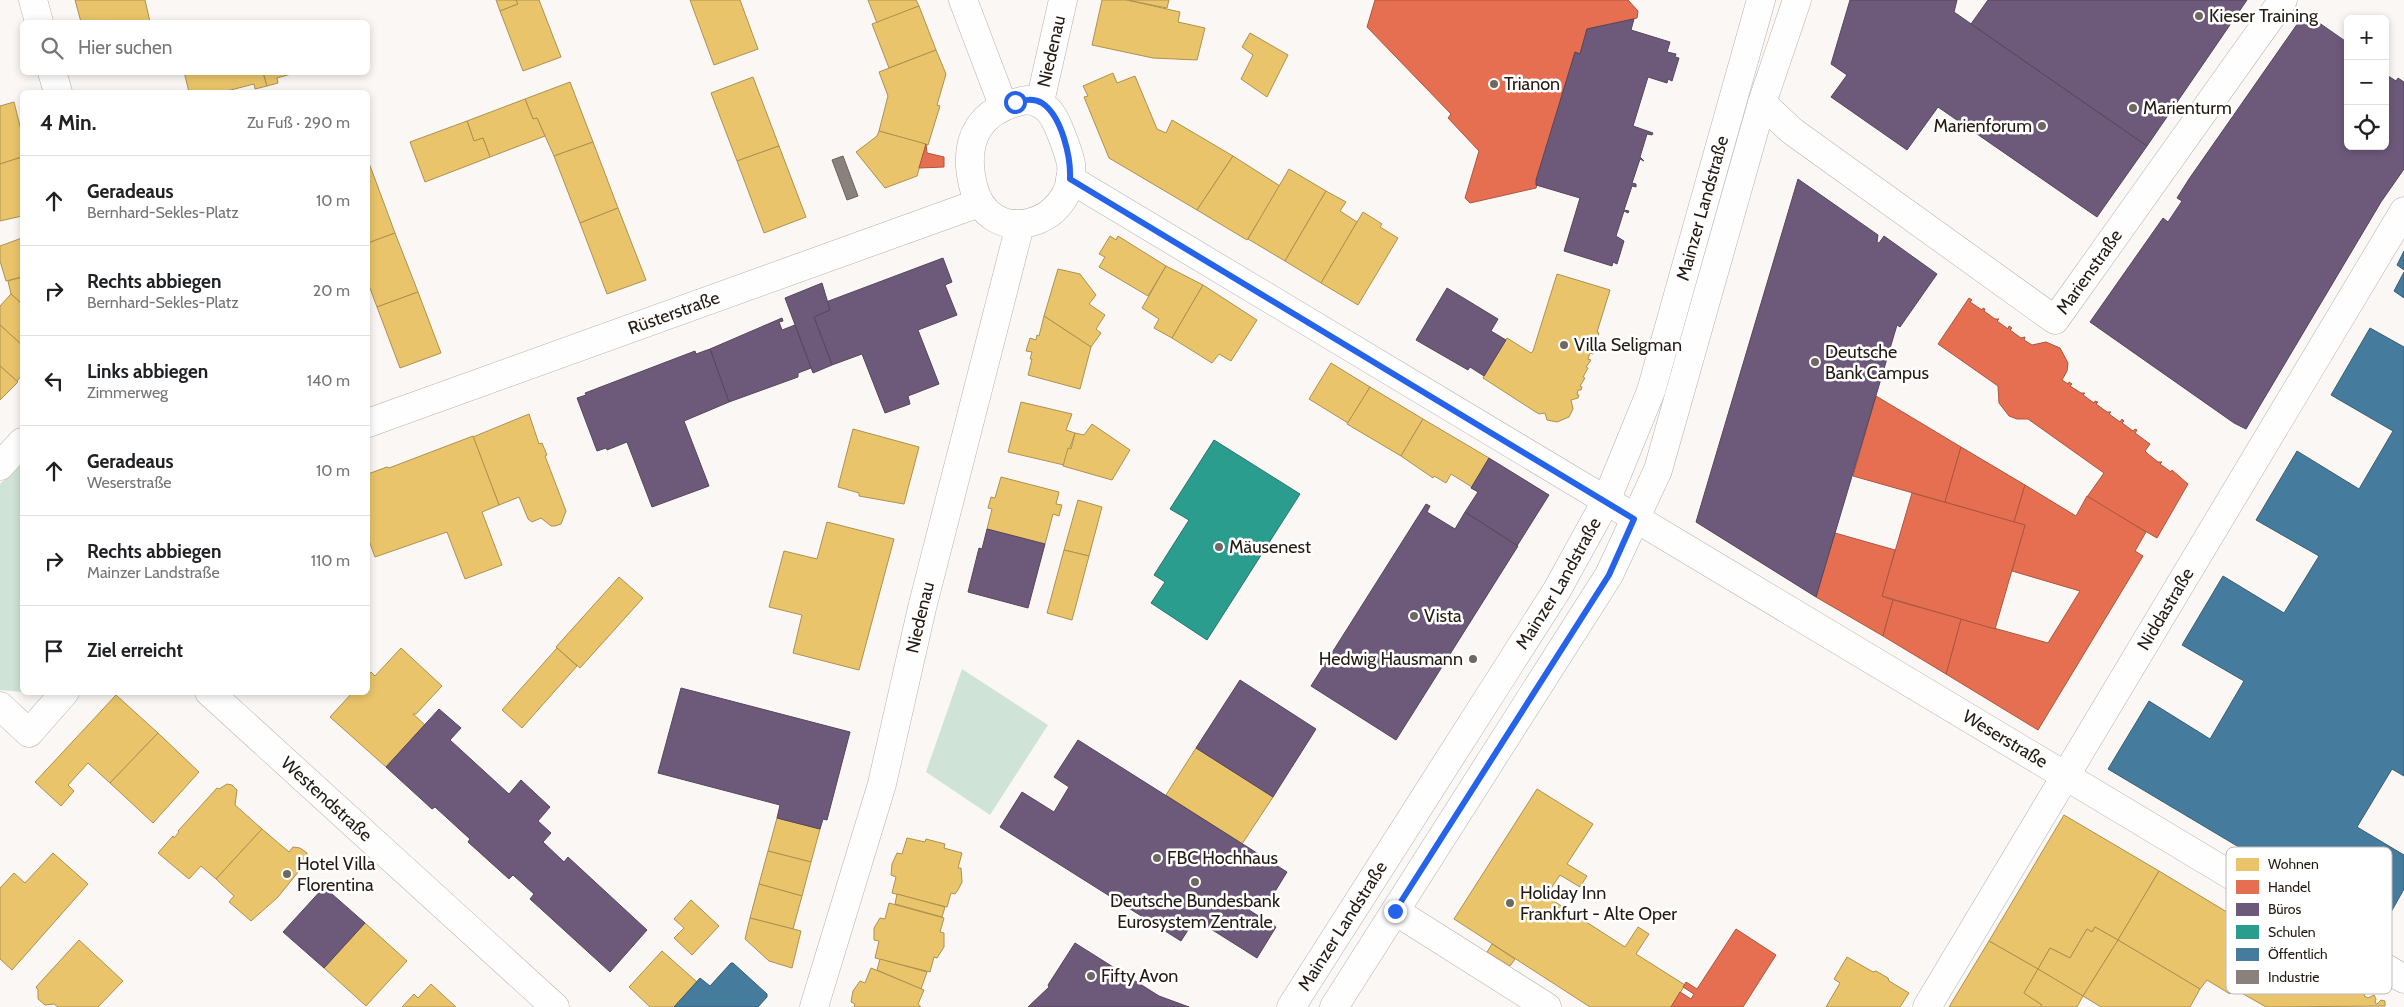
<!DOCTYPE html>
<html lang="de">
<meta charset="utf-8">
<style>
:root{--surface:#fff;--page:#f6f6f6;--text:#202124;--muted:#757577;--line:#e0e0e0}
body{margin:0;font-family:Cabin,sans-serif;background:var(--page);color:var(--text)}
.controls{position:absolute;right:15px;top:15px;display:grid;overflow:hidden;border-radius:8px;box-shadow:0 2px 8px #0003}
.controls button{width:45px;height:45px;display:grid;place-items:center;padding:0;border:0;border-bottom:1px solid var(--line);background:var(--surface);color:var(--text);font:25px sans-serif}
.stop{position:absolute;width:15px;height:15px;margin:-11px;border:4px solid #2563eb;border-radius:50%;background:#fff}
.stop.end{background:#2563eb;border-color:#fff;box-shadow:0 1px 5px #0008}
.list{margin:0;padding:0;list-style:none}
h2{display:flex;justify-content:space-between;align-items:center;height:65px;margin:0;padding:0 20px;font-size:21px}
h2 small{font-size:16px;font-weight:400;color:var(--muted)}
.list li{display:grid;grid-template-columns:32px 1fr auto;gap:15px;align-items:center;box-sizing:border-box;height:90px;padding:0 20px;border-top:1px solid var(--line)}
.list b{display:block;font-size:19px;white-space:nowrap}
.list p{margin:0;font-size:16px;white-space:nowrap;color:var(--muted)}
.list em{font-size:16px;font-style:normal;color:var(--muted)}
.icon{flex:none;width:28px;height:28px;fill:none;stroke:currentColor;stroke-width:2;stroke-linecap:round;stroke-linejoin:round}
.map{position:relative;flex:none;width:2404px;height:1007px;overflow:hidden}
.search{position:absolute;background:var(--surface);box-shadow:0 2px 8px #0003;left:20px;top:20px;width:350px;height:55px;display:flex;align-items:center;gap:12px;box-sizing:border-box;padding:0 18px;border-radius:8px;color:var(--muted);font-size:19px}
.panel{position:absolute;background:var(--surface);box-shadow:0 2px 8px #0003;left:20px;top:90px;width:350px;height:605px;border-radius:8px}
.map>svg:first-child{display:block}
.green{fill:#d0e3d7}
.homes{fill:#e9c46a;stroke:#ae9150}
.shops{fill:#e76f51;stroke:#ac563e}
.offices{fill:#6d597a;stroke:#57465b}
.schools{fill:#2a9d8f;stroke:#28766a}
.public{fill:#457b9d;stroke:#3b5e73}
.industry{fill:#8a817c;stroke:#6b625c}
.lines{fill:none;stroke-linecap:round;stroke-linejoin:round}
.street-casing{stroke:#b7b1ac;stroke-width:29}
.primary-casing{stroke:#b7b1ac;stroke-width:29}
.street{stroke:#fefefe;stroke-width:28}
.primary{stroke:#fefefe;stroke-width:28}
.route{stroke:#2563eb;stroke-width:6}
.poi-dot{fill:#6f6761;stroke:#fff;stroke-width:2}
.labels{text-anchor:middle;stroke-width:5;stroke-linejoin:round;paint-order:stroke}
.poi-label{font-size:18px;fill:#241a12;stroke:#fff;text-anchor:start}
.street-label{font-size:18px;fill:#241a12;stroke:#fff}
.key{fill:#fff;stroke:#bdbab8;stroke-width:1}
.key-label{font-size:14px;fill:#241a12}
</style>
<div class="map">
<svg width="2404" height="1007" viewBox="0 0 2404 1007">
<rect width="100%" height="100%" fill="#faf7f5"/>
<g class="green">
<polygon points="22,460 22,692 0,690 0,484"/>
<polygon points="962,669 1048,725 990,815 926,772"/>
</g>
<g class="homes">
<polygon points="75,0 145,0 150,22 81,22"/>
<polygon points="496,0 516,0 518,4 500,11"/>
<polygon points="516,0 539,0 561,57 523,71 500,11 518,4"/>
<polygon points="690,0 740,0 758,49 714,65"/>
<polygon points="868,0 916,0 919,6 877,23"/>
<polygon points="1102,0 1127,0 1180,12 1178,22 1205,28 1197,60 1153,58 1092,45"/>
<polygon points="1127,0 1169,0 1167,8"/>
<polygon points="919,6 936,50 889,68 872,24"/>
<polygon points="1250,33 1288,55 1267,97 1241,79 1253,55 1242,47"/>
<polygon points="936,50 946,74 937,105 940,106 928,145 879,131 888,96 879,72"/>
<polygon points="184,72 263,72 267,86 255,89 254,84 223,92 189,92"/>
<polygon points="263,72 298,72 277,78 278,83 267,86"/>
<polygon points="1113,73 1117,83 1135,76 1157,129 1166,133 1172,120 1233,156 1197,210 1109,158 1084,97 1088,96 1083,86"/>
<polygon points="753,77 779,146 737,161 711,93"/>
<polygon points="570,82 593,142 554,156 537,118 533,119 525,99"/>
<polygon points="525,99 533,119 537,118 545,136 490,157 483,138 474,141 467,121"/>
<polygon points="14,102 22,134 22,157 0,164 0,106"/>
<polygon points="467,121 474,141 483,138 490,157 425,182 410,142"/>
<polygon points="879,131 926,144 917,176 885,188 856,152 877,136"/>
<polygon points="593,142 618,208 580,223 554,156"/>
<polygon points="779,146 806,217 764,233 737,161"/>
<polygon points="1233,156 1280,186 1247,240 1197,210"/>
<polygon points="22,157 22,216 0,221 0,164"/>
<polygon points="369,163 395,233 368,243 368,164"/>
<polygon points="1289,169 1326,191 1285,261 1248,239"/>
<polygon points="1326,191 1346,202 1340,211 1357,222 1321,283 1285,261"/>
<polygon points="618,208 646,280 607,294 580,223"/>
<polygon points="1363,212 1382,224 1380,227 1398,238 1358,305 1321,283"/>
<polygon points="395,233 418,292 377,307 368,283 368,243"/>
<polygon points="1110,236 1116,240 1118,236 1166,266 1148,296 1099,267 1105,257 1099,254"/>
<polygon points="22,238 22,277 6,281 0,261 0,246"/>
<polygon points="1166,266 1203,285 1172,338 1154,328 1159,319 1142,308"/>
<polygon points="1058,269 1080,274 1096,295 1089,304 1105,315 1096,329 1101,333 1091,347 1044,316"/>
<polygon points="1557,274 1610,290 1597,332 1599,333 1598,336 1596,335 1591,350 1594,350 1593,354 1590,353 1588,359 1591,360 1586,367 1588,368 1583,377 1585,378 1580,386 1582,387 1581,390 1578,390 1577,395 1579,395 1578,398 1571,400 1573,409 1569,417 1557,422 1547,420 1545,413 1539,414 1531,409 1483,378 1507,338 1531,353 1533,351"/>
<polygon points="22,277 22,304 11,294 8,281"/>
<polygon points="1203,285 1257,320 1231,361 1219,354 1212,363 1172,338"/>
<polygon points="418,292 441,353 400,368 377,307"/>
<polygon points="11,294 22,304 22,345 0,325 0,306"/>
<polygon points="1044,316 1091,347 1080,389 1028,375 1032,359 1030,359 1032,352 1026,351 1030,338 1036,340 1037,335 1039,336"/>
<polygon points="0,325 22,345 22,375 17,381 0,366"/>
<polygon points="1331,363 1370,387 1348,423 1309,399"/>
<polygon points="0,366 18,382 0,400"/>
<polygon points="1370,387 1423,419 1401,456 1347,424"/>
<polygon points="1021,402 1072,414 1066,430 1075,433 1064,465 1008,452"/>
<polygon points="529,414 539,444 542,443 547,455 545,456 566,511 561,524 555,526 551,526 541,518 532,522 528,519 519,497 499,505 473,437"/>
<polygon points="1423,419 1489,458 1472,487 1451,474 1446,483 1434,476 1433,478 1401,456"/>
<polygon points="1092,424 1130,450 1112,480 1063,466 1068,448 1071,449 1075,433 1084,435"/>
<polygon points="853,429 919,447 904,504 859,496 859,493 838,487"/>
<polygon points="473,436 499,505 482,512 502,565 465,579 447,532 375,557 368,538 368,474 387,467 389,468"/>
<polygon points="1001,477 1059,492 1056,504 1062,505 1059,516 1053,514 1045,544 987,529 992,509 988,508 991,497 995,498"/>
<polygon points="1078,500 1102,507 1089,556 1064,550"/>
<polygon points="827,522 894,539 859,670 793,653 802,615 769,607 784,551 817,559"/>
<polygon points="1064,550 1089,556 1072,620 1047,613"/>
<polygon points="619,577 643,598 580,668 556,647"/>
<polygon points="401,648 442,686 416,714 413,714 425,725 386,767 330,717 353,692 368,692 368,676 371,672 375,676"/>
<polygon points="557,648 577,666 522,728 502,710"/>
<polygon points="116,695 158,733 110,783 88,763 68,785 74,791 61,806 35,782"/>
<polygon points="158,733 199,772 153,823 110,783"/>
<polygon points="1196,748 1273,797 1242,844 1166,795"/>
<polygon points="227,784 232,785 237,790 235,805 262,829 216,879 201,866 189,879 158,853 173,836 174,838 179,832 178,831 217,788 219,789"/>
<polygon points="1537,789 1593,824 1567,864 1587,876 1580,887 1560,875 1546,896 1625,947 1638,927 1649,934 1636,954 1685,985 1671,1007 1590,1007 1454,919"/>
<polygon points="2064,815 2159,871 2118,940 2095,927 2092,932 2087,929 2070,958 2050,948 2038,969 1989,941"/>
<polygon points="777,818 820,829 811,862 768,851"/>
<polygon points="262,829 289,852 293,847 300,848 307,853 307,861 278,897 251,921 229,902 234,896 216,879"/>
<polygon points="907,838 925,842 926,839 945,844 944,848 962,853 958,868 961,868 962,882 958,890 955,894 951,893 947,907 892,893 896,877 891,875 892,864 897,853 902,854"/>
<polygon points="768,851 811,862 802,896 759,884"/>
<polygon points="53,853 88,884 12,970 0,959 0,888 14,873 25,883"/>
<polygon points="2159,871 2265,935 2230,994 2207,980 2200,989 2118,940"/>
<polygon points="759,884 802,896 793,929 750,918"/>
<polygon points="897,894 945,907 942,917 895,904"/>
<polygon points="691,900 719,926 692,955 674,938 684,928 674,919"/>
<polygon points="889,903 944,918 940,932 944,933 944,947 937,958 934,957 930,972 875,958 879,941 874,940 874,928 880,918 885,919"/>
<polygon points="750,918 801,931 792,968 769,961 745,939"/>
<polygon points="365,923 407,961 366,1006 324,968"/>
<polygon points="2095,927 2118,940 2083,996 2038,969 2050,948 2070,958 2087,929 2092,932"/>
<polygon points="2265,935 2348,987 2360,984 2369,987 2364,996 2368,998 2374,995 2376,999 2375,1003 2377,1004 2381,1000 2385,1001 2385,1006 2266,1007 2233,988"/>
<polygon points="79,940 123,981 98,1007 58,1007 54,1004 45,1005 38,999 38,990 36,987"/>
<polygon points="2118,940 2200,989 2190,1007 2101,1007 2083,996"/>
<polygon points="1989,941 2038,969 2024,993 2042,1005 2040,1007 1949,1007"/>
<polygon points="1492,944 1515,959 1510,966 1487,952"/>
<polygon points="662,951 697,982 674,1007 650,1007 629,987"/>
<polygon points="1847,957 1873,972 1876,971 1888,978 1889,981 1909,993 1900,1007 1826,1007 1840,983 1834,979"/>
<polygon points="880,959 927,972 921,989 877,970"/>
<polygon points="871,968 924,990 918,1004 921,1007 854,1007 855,1004 851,1002 853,991 860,981 865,983"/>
<polygon points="2038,969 2083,996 2077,1007 2040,1007 2042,1005 2024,993"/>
<polygon points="431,984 456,1007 402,1007 414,994 418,998"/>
</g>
<g class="shops">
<polygon points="1375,0 1628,0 1638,11 1637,18 1587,29 1580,54 1575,52 1536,188 1470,203 1465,198 1479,151 1448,118 1451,114 1367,27"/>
<polygon points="926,144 927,153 944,157 944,167 919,168"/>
<polygon points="1969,298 1972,300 1970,302 1982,310 1983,308 1985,309 1984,311 1995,319 1999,319 1997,321 2008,329 2009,326 2012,328 2010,330 2021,338 2025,337 2024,340 2032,345 2046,342 2060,348 2068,363 2067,371 2062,380 2068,384 2069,382 2072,384 2070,386 2081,393 2085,393 2083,395 2094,403 2095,401 2098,402 2096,404 2107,412 2111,412 2109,414 2120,422 2122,419 2124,421 2122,423 2133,431 2135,429 2137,430 2135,433 2150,444 2145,451 2148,454 2158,462 2162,462 2160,464 2171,472 2172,470 2188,484 2157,538 2087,497 2104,473 2028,419 2017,419 2009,416 1999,403 1998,386 1938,344"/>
<polygon points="1876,396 1961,447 1945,502 1853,476"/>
<polygon points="1961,447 2025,485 2014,522 1945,502"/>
<polygon points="2025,485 2076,516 2087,496 2146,532 2135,551 2143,556 2038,730 1946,674 1961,619 2048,643 2080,591 2012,571 2025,525 2014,522"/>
<polygon points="1912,493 2025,525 1995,629 1882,596"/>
<polygon points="1835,533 1895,550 1882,596 1893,600 1883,636 1816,597"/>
<polygon points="1893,600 1961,619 1946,674 1883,636"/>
<polygon points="1736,929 1776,955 1743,1007 1671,1007 1680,992 1691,999 1694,994 1683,987 1686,982 1697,989"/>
</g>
<g class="offices">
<polygon points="1850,0 1957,0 1954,12 2147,146 2097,217 1938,107 1907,150 1831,97 1847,75 1831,64"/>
<polygon points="1988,0 2247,0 2147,146 1971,24"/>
<polygon points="2305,13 2348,43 2348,146 2385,146 2385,74 2396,81 2398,78 2404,82 2404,169 2381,202 2246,429 2234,423 2090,322 2163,218 2168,222 2182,201 2177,198 2189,179"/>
<polygon points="1634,19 1631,30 1670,42 1667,52 1676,54 1675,57 1679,58 1672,81 1668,79 1667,83 1648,77 1633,126 1653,133 1652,135 1647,134 1640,157 1644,161 1640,159 1632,183 1636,184 1636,187 1632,186 1624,210 1629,211 1628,213 1624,211 1616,236 1624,241 1617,264 1613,262 1612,266 1564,251 1580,198 1536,185 1536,180 1575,52 1580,54 1587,29"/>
<polygon points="1798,179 1878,235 1877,242 1879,243 1884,236 1937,274 1900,327 1897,325 1816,597 1696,522"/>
<polygon points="943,258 952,282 945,285 957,315 918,330 939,384 908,396 910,404 885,413 862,354 832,365 814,317 830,310 826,302"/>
<polygon points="822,283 830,310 814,317 832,365 813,373 785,298"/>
<polygon points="1447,288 1498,319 1491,331 1506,340 1484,376 1470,367 1468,370 1416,340"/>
<polygon points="782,318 783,321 779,322 782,330 795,325 811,368 798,373 798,377 729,402 710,349"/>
<polygon points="710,349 729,402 684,421 709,486 652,507 627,442 607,450 606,448 597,451 577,398 586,395 585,393 695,351 696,354"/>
<polygon points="1489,458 1549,495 1517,546 1465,512 1478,492 1471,488"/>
<polygon points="1426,504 1430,506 1427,512 1455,529 1465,512 1518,546 1396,740 1311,686"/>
<polygon points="987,529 1045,544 1028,608 968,592 979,548 982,549"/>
<polygon points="1240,680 1316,729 1273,797 1196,748"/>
<polygon points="681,688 850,732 827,820 823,819 820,829 777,818 780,805 658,773"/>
<polygon points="439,709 461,728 450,740 509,794 521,780 550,807 538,821 551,833 543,842 564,862 568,857 647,930 610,972 530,899 534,894 513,875 509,879 468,842 470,839 435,807 432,809 386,767"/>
<polygon points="1078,740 1287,872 1268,903 1258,896 1249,910 1276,927 1257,958 1195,919 1181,941 1000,827 1022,792 1054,812 1069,787 1054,777"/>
<polygon points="324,887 365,923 324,968 283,932"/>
<polygon points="1075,943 1159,996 1189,1007 1028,1007 1049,987 1048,985"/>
</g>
<polygon class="schools" points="1214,440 1300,494 1207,640 1151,603 1165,582 1154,575 1189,520 1170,509"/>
<g class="public">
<polygon points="2404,251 2404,270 2397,265"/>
<polygon points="2404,272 2404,298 2394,291"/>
<polygon points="2370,328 2404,347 2404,776 2392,769 2357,827 2404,855 2404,889 2381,930 2378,930 2108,769 2149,701 2210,739 2244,681 2182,645 2223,576 2284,613 2319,556 2256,520 2297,451 2359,489 2393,431 2331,395"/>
<polygon points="731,963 733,963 767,994 767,997 758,1007 674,1007 700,978 710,986"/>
</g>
<polygon class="industry" points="843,156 858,196 847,200 832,160"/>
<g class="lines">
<g class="street-casing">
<g id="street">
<polyline points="33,0 39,22"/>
<polyline points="963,0 1003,105"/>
<polyline points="52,72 58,92"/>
<path d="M1027,100C1046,103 1053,113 1060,131C1064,141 1069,153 1071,164C1077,226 988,251 973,185C962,139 980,108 1027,100Z"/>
<path id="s1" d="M1040,102L1063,0"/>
<path id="s2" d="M1762,103L1792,131L2055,320L2283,0"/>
<path id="s3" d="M1070,179C1513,448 1961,710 2404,979"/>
<path id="s4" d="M368,423L979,203"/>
<polyline points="0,466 22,442"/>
<path id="s5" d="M209,692L555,1007"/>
<polyline points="0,706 29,733 65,692"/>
<polyline points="1395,911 1547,1007"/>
<path id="s6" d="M814,1007L882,784L922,608L1020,225"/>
<path id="s7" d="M1927,1007L2404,211"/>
</g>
</g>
<g class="primary-casing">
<g id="primary">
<path id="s8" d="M1291,1007L1557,590L1606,501L1651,391L1761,0"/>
<polyline points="1334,1007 1609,575 1658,470 1762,103 1797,0"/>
</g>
</g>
<use href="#street" class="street"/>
<use href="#primary" class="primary"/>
</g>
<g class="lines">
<path class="route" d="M1015,102C1024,100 1034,98 1042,103C1062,116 1071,158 1070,179L1634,519L1609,575L1395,911"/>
</g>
<g class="poi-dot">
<circle cx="2199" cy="16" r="5"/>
<circle cx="1494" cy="84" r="5"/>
<circle cx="2133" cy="108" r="5"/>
<circle cx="2042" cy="126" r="5"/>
<circle cx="1564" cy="345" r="5"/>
<circle cx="1815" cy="362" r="5"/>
<circle cx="1219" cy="547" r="5"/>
<circle cx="1414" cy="616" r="5"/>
<circle cx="1473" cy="659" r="5"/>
<circle cx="1157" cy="858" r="5"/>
<circle cx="287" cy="874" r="5"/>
<circle cx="1195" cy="882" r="5"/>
<circle cx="1510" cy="903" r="5"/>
<circle cx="1091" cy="976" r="5"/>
</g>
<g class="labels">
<g class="poi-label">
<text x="2209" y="22">Kieser Training</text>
<text x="1504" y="90">Trianon</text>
<text x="2143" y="114">Marienturm</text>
<text x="2032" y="132" text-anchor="end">Marienforum</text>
<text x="1574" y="351">Villa Seligman</text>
<text x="1825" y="358">Deutsche<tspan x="1825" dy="21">Bank Campus</tspan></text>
<text x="1229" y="553">Mäusenest</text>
<text x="1424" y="622">Vista</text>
<text x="1463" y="665" text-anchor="end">Hedwig Hausmann</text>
<text x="1167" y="864">FBC Hochhaus</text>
<text x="297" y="870">Hotel Villa<tspan x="297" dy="21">Florentina</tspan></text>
<text x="1520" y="899">Holiday Inn<tspan x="1520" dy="21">Frankfurt - Alte Oper</tspan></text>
<text x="1195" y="907" text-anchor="middle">Deutsche Bundesbank<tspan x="1195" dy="21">Eurosystem Zentrale</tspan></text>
<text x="1101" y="982">Fifty Avon</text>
</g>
<g class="street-label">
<text dy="6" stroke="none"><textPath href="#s1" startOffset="52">Niedenau</textPath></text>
<text dy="6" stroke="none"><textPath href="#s8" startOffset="905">Mainzer Landstraße</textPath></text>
<text dy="6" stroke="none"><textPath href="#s2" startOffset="424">Marienstraße</textPath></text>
<text dy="6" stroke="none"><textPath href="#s4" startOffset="325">Rüsterstraße</textPath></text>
<text dy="6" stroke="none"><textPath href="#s8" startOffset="501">Mainzer Landstraße</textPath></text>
<text dy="6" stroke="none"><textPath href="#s7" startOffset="464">Niddastraße</textPath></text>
<text dy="6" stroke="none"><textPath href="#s6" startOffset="404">Niedenau</textPath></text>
<text dy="6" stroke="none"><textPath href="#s3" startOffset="1090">Weserstraße</textPath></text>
<text dy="6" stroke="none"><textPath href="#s5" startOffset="159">Westendstraße</textPath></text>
<text dy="6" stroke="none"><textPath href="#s8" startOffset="96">Mainzer Landstraße</textPath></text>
</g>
</g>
<rect x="2226" y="847" width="166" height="147" rx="8" class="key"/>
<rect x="2236" y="858" width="23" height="13" fill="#e9c46a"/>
<rect x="2236" y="880" width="23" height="14" fill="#e76f51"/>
<rect x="2236" y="903" width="23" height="13" fill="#6d597a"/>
<rect x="2236" y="925" width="23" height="14" fill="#2a9d8f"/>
<rect x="2236" y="948" width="23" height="13" fill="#457b9d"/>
<rect x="2236" y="970" width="23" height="14" fill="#8a817c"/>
<g class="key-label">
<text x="2268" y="869">Wohnen</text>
<text x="2268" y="892">Handel</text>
<text x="2268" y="914">Büros</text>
<text x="2268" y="937">Schulen</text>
<text x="2268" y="959">Öffentlich</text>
<text x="2268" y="982">Industrie</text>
</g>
</svg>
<div class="controls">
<button>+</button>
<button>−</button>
<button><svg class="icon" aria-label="locate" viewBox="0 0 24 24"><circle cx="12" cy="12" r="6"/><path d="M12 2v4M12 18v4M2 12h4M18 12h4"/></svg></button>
</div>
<div class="stop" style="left:1015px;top:102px"></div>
<div class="stop end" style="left:1395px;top:911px"></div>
<div class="search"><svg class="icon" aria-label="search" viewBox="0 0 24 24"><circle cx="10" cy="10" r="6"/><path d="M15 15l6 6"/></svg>Hier suchen</div>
<section class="panel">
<h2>4 Min.<small>Zu Fuß · 290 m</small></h2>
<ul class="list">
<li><svg class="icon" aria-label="ahead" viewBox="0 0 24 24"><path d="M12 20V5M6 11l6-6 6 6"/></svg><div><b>Geradeaus</b><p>Bernhard-Sekles-Platz</p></div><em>10 m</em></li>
<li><svg class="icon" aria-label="right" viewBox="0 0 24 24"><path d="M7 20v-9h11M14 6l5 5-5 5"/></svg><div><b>Rechts abbiegen</b><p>Bernhard-Sekles-Platz</p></div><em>20 m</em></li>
<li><svg class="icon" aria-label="left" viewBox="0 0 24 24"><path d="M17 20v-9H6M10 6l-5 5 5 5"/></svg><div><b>Links abbiegen</b><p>Zimmerweg</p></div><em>140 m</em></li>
<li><svg class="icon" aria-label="ahead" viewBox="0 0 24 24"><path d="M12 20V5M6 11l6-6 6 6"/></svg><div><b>Geradeaus</b><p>Weserstraße</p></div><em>10 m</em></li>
<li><svg class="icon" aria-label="right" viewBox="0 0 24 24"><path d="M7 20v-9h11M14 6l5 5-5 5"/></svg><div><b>Rechts abbiegen</b><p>Mainzer Landstraße</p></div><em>110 m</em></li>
<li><svg class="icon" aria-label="arrive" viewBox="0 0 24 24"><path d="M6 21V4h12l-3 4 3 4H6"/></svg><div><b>Ziel erreicht</b></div></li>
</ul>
</section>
</div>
